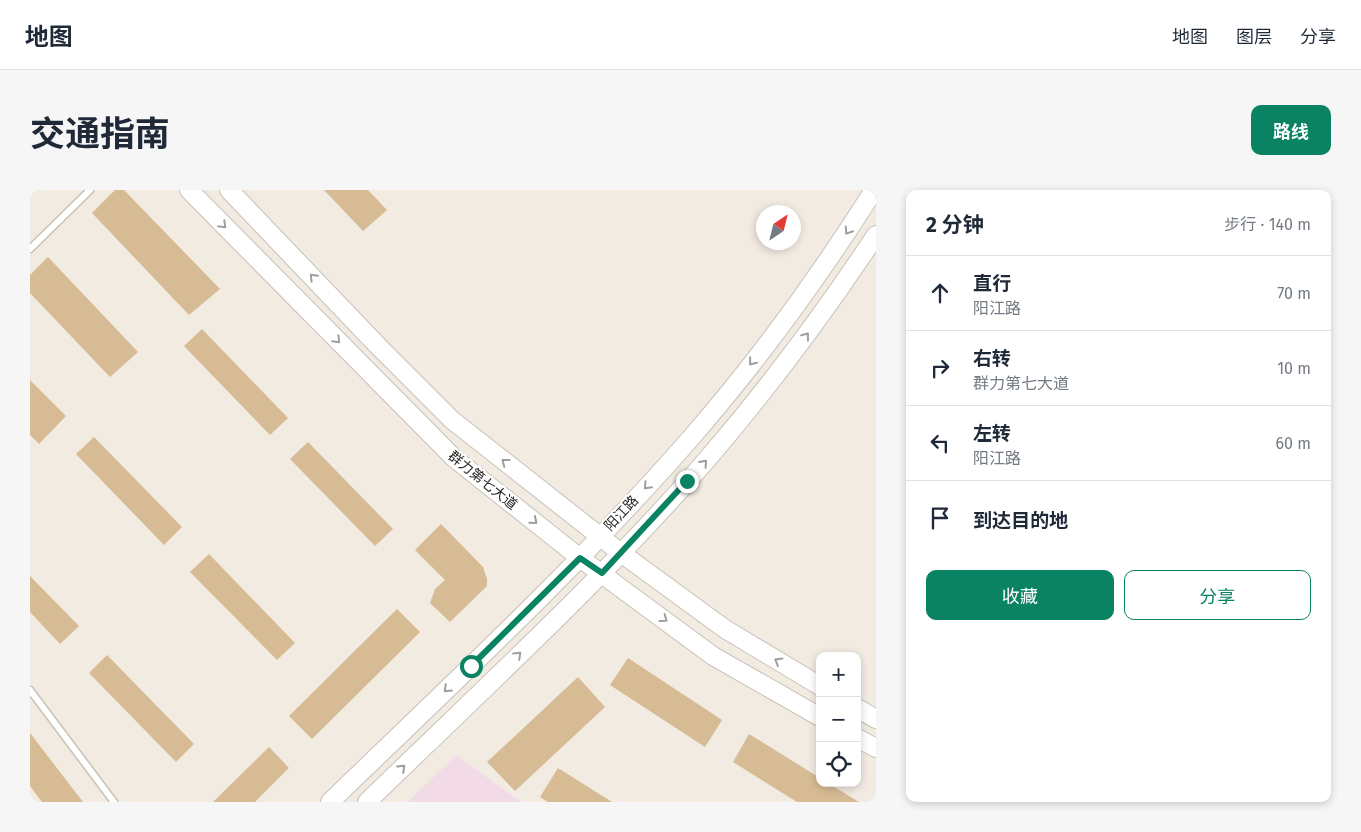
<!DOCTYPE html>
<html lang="zh">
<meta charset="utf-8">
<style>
:root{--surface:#fff;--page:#f6f6f7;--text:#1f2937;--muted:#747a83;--line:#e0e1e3;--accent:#0a8363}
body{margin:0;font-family:"Fira Sans","Noto Sans SC",sans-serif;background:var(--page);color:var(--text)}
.controls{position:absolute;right:15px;bottom:15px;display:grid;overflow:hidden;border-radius:10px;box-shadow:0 2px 8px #0003}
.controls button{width:45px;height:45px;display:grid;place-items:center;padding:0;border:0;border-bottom:1px solid var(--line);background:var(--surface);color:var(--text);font:25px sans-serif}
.compass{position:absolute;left:726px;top:15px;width:45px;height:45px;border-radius:50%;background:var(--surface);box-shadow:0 2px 8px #0003;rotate:35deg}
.stop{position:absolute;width:15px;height:15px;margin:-11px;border:4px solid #0a8363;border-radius:50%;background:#fff}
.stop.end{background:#0a8363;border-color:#fff;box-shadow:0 1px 5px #0008}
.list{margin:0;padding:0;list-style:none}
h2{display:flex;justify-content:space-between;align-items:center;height:65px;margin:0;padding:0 20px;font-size:21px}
h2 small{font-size:16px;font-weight:400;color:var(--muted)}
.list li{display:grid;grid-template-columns:32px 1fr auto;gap:15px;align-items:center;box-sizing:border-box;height:75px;padding:0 20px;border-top:1px solid var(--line)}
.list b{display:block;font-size:19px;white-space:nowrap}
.list p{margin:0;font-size:16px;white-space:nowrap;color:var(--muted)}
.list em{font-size:16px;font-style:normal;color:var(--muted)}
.actions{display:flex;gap:10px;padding:15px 20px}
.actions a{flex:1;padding:11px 0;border:1px solid var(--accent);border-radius:10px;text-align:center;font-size:18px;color:var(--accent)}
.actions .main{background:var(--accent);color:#fff}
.icon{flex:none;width:28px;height:28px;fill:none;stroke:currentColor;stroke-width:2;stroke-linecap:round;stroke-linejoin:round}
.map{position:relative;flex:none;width:846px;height:612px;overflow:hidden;border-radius:10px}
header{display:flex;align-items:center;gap:30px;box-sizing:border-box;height:70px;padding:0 25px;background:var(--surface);border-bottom:1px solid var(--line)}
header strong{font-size:24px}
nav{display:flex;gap:28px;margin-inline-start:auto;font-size:18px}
.intro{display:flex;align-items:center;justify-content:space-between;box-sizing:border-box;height:120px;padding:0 30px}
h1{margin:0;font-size:35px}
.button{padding:12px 22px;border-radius:10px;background:var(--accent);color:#fff;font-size:18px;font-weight:700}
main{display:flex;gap:30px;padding:0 30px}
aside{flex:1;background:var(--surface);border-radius:10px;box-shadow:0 2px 8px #0003}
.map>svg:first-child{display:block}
.commercial{fill:#f2dbe6}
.building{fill:#d7bb94}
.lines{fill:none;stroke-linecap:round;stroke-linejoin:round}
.lane-casing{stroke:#c7c1b8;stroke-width:9}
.secondary-casing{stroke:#c7c1b8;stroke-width:20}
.lane{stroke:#fff;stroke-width:6}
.secondary{stroke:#fff;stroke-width:18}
.oneway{stroke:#9f9e9c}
.route{stroke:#0a8363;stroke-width:6}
.labels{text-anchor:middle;stroke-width:4.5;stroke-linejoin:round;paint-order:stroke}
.street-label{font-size:14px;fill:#2a2724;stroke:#fff}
</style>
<header>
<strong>地图</strong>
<nav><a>地图</a><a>图层</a><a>分享</a></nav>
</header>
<div class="intro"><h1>交通指南</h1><a class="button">路线</a></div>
<main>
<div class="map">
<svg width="846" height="612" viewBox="0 0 846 612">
<rect width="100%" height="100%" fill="#f2ebe1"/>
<polygon class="commercial" points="426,565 491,612 378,612"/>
<g class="building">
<polygon points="85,0 94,0 190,99 159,125 62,23"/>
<polygon points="294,0 338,0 357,20 333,41"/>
<polygon points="18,67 108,162 80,187 0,103 0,85"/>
<polygon points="172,139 258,228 240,245 154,156"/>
<polygon points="0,190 36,226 9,254 0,245"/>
<polygon points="64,247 152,337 134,355 46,264"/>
<polygon points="278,252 363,339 345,356 260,269"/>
<polygon points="411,334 453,377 457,389 457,396 420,432 400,413 405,399 415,390 385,360"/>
<polygon points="179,364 265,453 247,470 160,382"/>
<polygon points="0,386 49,436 30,454 0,422"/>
<polygon points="367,419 390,442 282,549 259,526"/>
<polygon points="77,465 164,554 146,572 59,483"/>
<polygon points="598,468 692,530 675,557 580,495"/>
<polygon points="548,487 575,517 485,601 457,572"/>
<polygon points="0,543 53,612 12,612 0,596"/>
<polygon points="719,544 790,588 790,593 798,593 829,612 767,612 703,572"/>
<polygon points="239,557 259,578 225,612 183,612"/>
<polygon points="528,578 582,612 518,612 510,607"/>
</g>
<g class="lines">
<g class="lane-casing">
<g id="lane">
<polyline points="0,59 60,0"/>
<polyline points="0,500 84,612"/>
</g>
</g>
<g class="secondary-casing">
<g id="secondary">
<polyline points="159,0 424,268 550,368 683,466 790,527"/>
<polyline points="199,0 348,156 422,230 591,363 695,439 790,496"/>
<polyline points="827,518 846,529"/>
<polyline points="827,548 846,558"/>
<path d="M300,612C422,494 548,377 660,249C728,171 789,87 844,0"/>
<path d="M337,612C453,499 574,389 680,266C740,196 795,122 846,45"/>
</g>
</g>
<use href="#lane" class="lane"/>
<use href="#secondary" class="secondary"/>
</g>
<defs><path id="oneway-chevron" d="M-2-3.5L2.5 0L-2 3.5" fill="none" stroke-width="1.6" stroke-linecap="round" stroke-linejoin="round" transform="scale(1.25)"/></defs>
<g class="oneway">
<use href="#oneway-chevron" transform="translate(193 35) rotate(45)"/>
<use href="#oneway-chevron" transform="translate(818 41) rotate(123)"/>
<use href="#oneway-chevron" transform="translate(283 87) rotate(-134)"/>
<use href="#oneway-chevron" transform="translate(776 146) rotate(-53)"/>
<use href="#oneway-chevron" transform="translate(307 150) rotate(45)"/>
<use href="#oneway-chevron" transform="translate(722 172) rotate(129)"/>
<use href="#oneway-chevron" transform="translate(475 272) rotate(-142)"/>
<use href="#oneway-chevron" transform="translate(674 273) rotate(-48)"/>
<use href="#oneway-chevron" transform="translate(617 296) rotate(133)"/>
<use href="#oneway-chevron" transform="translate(504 331) rotate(40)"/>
<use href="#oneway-chevron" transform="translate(634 429) rotate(36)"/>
<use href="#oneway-chevron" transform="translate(488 465) rotate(-44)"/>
<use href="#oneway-chevron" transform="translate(748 471) rotate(-149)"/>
<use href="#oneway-chevron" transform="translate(417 499) rotate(136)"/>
<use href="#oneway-chevron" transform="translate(372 578) rotate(-44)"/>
</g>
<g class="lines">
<polyline class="route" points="441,476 550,368 572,383 657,291"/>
</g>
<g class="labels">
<g class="street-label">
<text transform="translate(453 290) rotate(39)" y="5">群力第七大道</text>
<text transform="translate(591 323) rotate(-47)" y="5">阳江路</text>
</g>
</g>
</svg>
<div class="controls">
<button>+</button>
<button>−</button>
<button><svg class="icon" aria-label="locate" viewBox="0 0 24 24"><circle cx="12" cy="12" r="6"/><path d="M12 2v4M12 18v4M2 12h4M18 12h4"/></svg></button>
</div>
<svg class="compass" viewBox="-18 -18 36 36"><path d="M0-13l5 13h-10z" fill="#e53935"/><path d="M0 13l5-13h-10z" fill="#747a83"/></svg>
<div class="stop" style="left:441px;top:476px"></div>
<div class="stop end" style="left:657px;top:291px"></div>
</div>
<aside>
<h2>2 分钟<small>步行 · 140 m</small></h2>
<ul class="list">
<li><svg class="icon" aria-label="ahead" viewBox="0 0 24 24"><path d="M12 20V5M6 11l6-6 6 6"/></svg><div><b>直行</b><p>阳江路</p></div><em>70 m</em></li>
<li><svg class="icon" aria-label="right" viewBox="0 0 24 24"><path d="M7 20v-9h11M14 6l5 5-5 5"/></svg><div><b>右转</b><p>群力第七大道</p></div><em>10 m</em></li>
<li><svg class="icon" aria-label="left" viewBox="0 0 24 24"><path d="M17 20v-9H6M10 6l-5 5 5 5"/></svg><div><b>左转</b><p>阳江路</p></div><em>60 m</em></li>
<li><svg class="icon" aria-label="arrive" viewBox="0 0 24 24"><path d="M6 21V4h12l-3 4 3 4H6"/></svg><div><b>到达目的地</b></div></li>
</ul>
<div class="actions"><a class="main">收藏</a><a>分享</a></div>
</aside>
</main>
